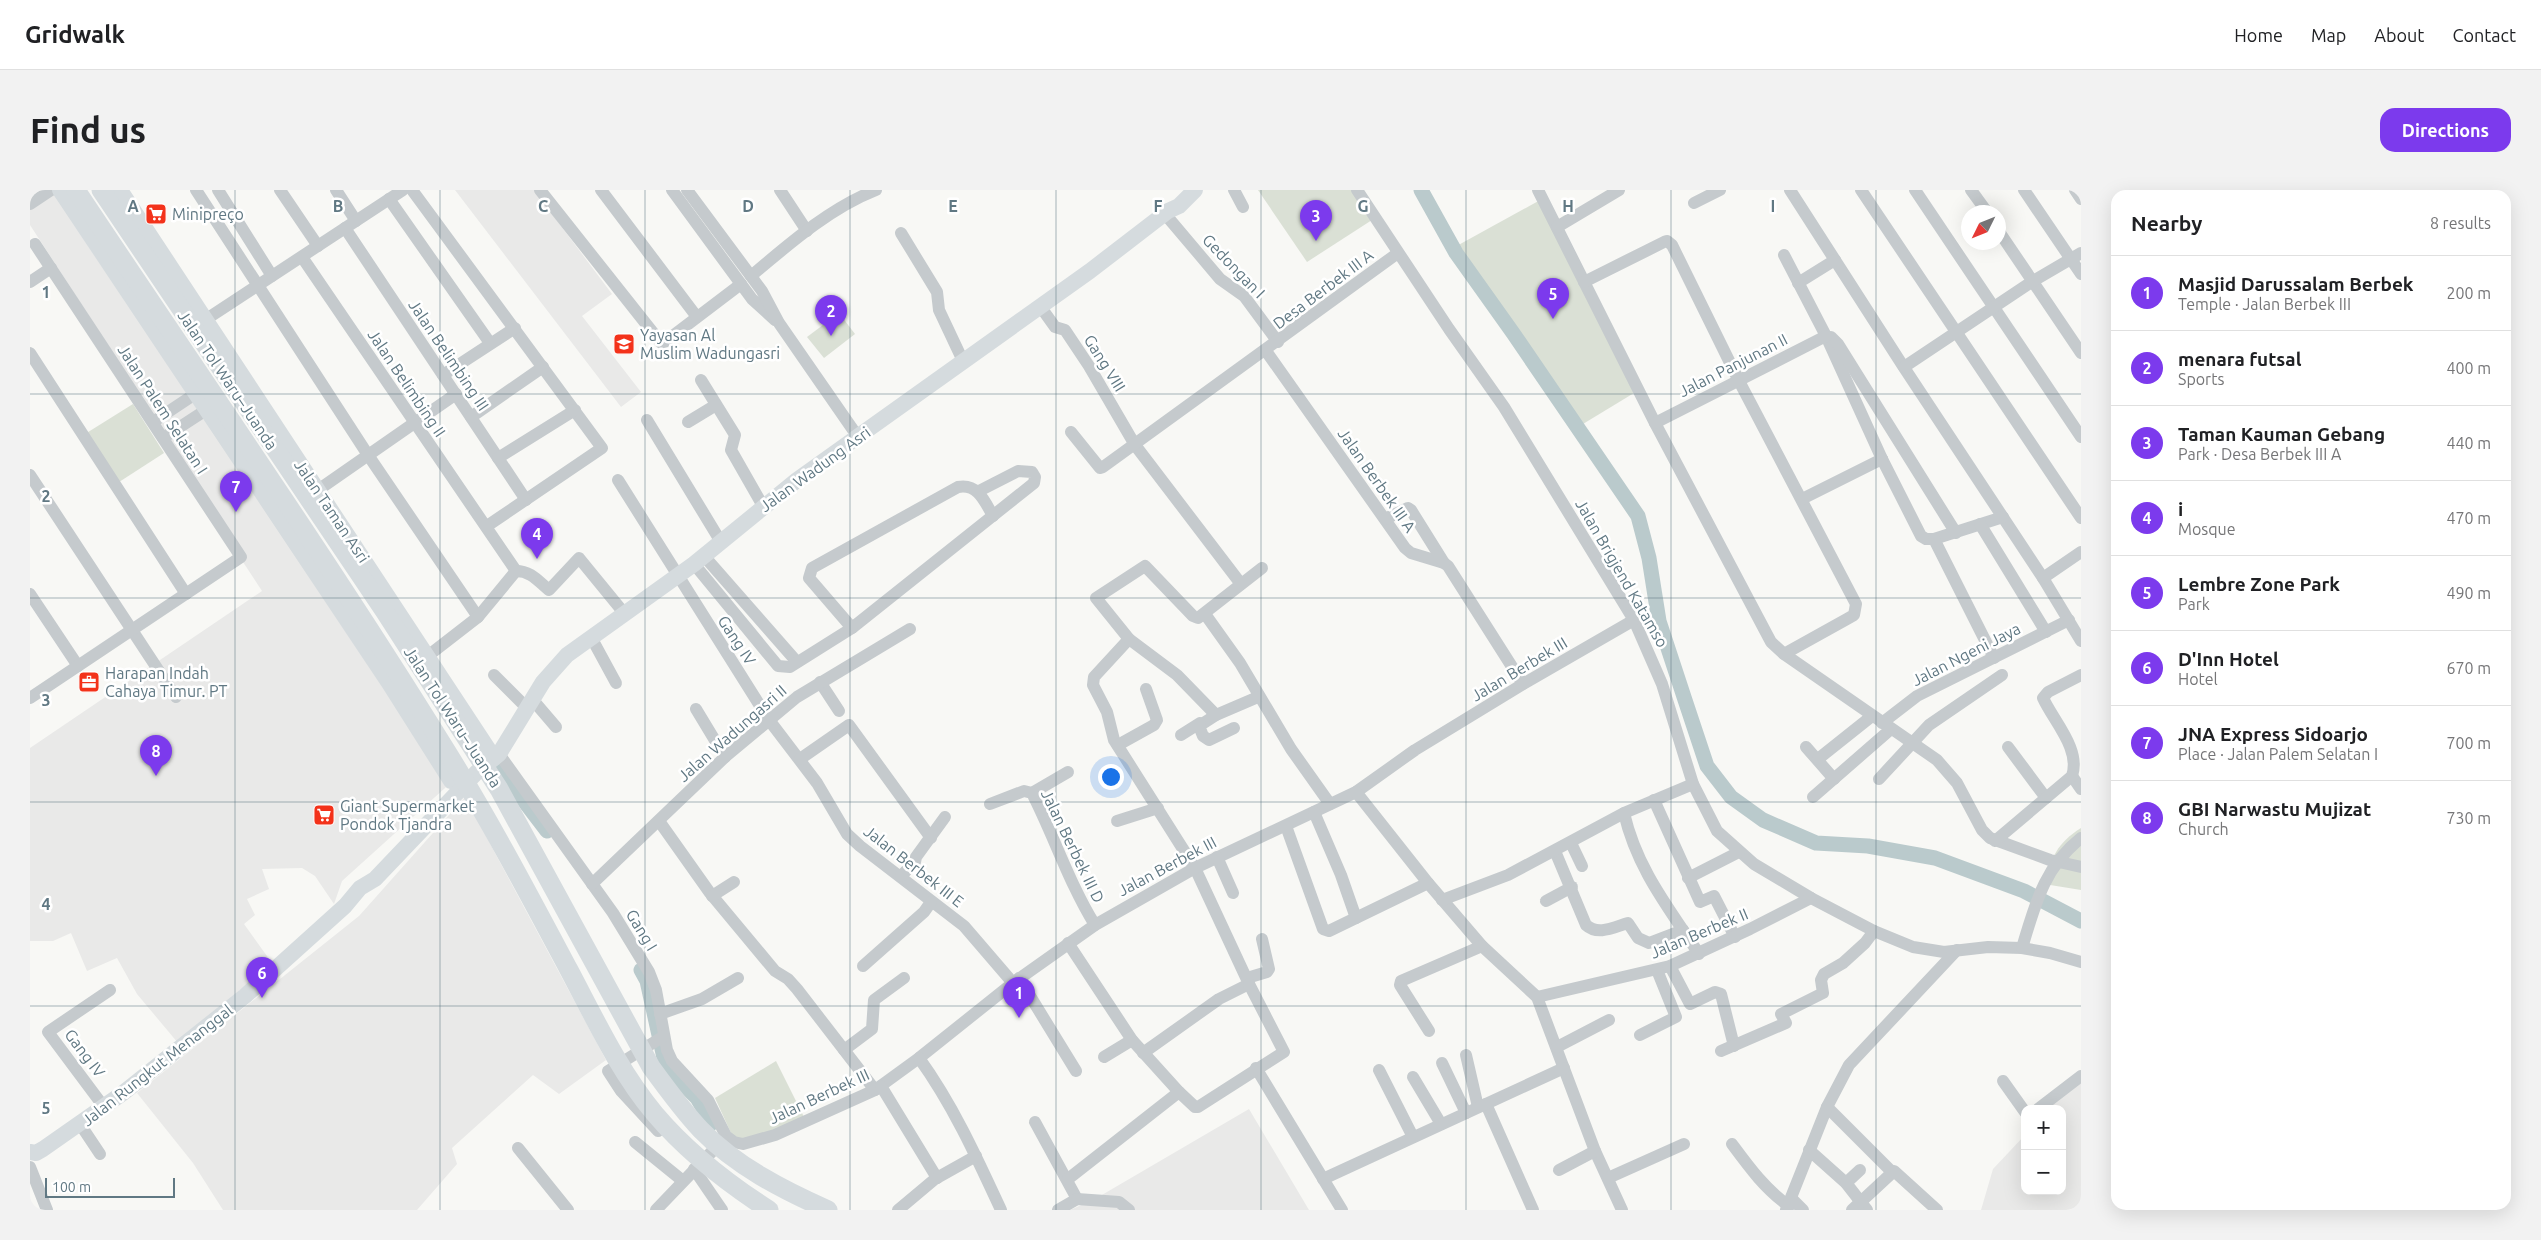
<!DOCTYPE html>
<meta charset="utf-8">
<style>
:root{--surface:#fff;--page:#f2f2f2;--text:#202124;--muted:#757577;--line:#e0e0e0;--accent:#7c3aed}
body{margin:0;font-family:Ubuntu,sans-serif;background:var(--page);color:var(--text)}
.controls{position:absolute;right:15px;bottom:15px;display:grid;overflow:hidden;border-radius:10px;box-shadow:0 5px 20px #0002}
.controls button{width:45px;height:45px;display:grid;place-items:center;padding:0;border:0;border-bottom:1px solid var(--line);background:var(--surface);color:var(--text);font:25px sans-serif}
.compass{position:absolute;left:1931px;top:15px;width:45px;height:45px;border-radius:50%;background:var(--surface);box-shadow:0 5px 20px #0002;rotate:227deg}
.scale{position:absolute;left:15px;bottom:12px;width:130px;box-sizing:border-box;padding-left:5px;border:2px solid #607883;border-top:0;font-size:14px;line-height:18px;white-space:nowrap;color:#607883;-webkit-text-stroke:4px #fff;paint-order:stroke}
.you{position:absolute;left:1080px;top:586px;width:18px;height:18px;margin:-12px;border:4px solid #fff;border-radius:50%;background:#1a73e8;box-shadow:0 0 0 8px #1a73e833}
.badge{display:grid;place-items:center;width:32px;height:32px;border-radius:50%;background:var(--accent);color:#fff;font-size:16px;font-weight:700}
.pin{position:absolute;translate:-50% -41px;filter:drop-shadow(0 1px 2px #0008)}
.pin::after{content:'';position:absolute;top:26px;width:18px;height:15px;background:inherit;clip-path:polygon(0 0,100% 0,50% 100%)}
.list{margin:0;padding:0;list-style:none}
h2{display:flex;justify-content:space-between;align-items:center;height:65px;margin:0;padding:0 20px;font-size:21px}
h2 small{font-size:16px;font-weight:400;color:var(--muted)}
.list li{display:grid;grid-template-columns:32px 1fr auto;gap:15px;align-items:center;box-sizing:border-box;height:75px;padding:0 20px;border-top:1px solid var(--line)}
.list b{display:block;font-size:19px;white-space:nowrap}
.list p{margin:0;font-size:16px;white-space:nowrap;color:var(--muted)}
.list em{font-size:16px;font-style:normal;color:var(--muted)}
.map{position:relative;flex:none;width:2051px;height:1020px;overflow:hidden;border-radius:15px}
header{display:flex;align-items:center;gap:30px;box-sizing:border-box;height:70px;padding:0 25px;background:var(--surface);border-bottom:1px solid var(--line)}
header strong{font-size:24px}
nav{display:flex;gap:28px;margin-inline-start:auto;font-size:18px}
.intro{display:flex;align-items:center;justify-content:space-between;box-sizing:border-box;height:120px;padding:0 30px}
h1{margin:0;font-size:35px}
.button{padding:12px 22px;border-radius:15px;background:var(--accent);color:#fff;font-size:18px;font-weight:700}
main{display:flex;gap:30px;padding:0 30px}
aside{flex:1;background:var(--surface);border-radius:15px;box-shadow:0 5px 20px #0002}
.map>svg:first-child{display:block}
.built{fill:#e9e9e8}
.green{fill:#dae0d5}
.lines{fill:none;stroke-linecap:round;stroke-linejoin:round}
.river{stroke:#bacacc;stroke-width:15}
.minor{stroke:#c5cacd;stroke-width:12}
.major{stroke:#d5dbde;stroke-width:16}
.highway{stroke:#d5dbde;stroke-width:19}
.grid{fill:none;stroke:#607883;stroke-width:1;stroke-opacity:0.55}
.labels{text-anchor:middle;stroke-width:5;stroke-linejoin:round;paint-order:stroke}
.poi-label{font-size:16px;fill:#607883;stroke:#fff;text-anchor:start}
.street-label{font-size:16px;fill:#607883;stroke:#fff}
.grid-label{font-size:16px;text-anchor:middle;font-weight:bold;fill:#607883;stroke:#fff;stroke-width:5;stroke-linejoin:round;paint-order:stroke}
</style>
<header>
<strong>Gridwalk</strong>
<nav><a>Home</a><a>Map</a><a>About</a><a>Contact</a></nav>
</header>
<div class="intro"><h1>Find us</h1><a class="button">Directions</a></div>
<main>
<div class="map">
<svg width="2051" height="1020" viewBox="0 0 2051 1020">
<rect width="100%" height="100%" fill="#f8f8f5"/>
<g class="built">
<polygon points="22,0 425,589 312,691 304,714 285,686 272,678 232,679 239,699 217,709 225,725 214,734 242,773 148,853 107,804 87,768 57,781 41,743 23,751 0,751 0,558 232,401 213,372 217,369 0,35 0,8"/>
<polygon points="425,0 504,0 582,104 552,126 611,202 591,217"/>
<polygon points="435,607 576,870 529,904 503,885 422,958 427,974 387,1020 193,1020 163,973 107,903 329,726"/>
<polygon points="2051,893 2051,1020 1951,1020 1963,979 1995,945 1995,1001 2032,1001 2032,919 2019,919 2032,904"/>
<polygon points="1219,919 1279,1020 1040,1020 1065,1009"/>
</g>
<g class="green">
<polygon points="1228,0 1324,0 1342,30 1277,72"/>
<polygon points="1512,9 1609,200 1548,237 1423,58"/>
<polygon points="809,123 825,144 794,168 777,147"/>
<polygon points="103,214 134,263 86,294 55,244"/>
<path d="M2051,638V700L2014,694C2021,668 2027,653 2051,638Z"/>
<polygon points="746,871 774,927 730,948 707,950 701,943 685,908"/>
</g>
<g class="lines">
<g class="river">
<polyline points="1391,0 1426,63 1483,143 1608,326 1619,368 1629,431 1655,510 1677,576 1701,607 1733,630 1786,653 1838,656 1905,668 1994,701 2051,731"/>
<polyline points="465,573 517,641"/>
<polyline points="611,780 617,791 636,877 667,908 682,933"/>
</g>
<g class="minor">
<polyline points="166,0 338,265 448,427"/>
<polyline points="188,0 242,86"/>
<polyline points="250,0 288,56"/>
<polyline points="306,0 326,31"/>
<polyline points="382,0 572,258 457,336"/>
<polyline points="510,0 632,154 711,94"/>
<polyline points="571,0 667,127"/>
<polyline points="642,0 722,109 745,130"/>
<polyline points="657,0 732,101 749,133 828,247"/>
<polyline points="750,0 777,41"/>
<polyline points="1204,0 1213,17"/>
<polyline points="1327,0 1419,139 1474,217 1604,430 1632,494 1663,594 1687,641 1724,674 1781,708 1844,741 1883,757 1914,762 1958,757 1992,758 2020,763 2051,772"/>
<polyline points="1508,0 1625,233 1741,452 1754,464 1907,570 1927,593 1952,640 1960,648 2020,670 2051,677"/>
<polyline points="1760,0 1873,176 2013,388 2051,451"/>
<polyline points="1831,0 2051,328"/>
<polyline points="1885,0 2051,247"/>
<polyline points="1941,0 1957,22"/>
<polyline points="1994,0 2051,84"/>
<polyline points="2045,0 2051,9"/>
<polyline points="359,9 460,153"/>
<polyline points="1664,13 1690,0"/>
<polyline points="0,14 21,0"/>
<polyline points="1135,24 1190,89 1214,106 1248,152"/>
<polyline points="1527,37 1589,0"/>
<polyline points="315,38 496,310"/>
<polyline points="1968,40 2051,163"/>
<polyline points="871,43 907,102 909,120 933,171"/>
<polyline points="1754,65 1796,146 1852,269 1891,346 1896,349 1904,349 1973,327"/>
<polyline points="272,67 486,381"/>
<path d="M721,86C759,54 800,18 846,0"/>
<polyline points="0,92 21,78"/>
<polyline points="1554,92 1634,52 1637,51 1642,55 1709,191 1826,414 1824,425 1817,429 1754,464"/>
<polyline points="1768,93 1805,70"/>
<polyline points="1010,116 1025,137 1035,140 1059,176 1105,255 1211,394"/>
<polyline points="175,130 373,0"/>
<polyline points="1801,147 1808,154 1926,343"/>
<polyline points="1236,161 1375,358 1381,363 1414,373 1418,376 1493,494"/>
<polyline points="0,163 156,404"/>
<polyline points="1874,177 2003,91 2051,63"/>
<polyline points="413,185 485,138"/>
<polyline points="671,190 705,245 701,260 733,316"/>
<polyline points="441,227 513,177"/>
<polyline points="617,230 691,352"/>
<polyline points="123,232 165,204"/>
<polyline points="658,232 686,215"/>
<polyline points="1625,233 1796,146"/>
<polyline points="1041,242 1070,278 1073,277 1368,63"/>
<polyline points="133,248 176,220"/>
<polyline points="468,268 545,220"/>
<polyline points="0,285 146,507"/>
<polyline points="588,290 739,530 787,593 817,644 830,656 934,736 983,793"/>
<polyline points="288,300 426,204"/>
<polyline points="1772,309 1852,269"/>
<polyline points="1355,329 1378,318 1381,320 1414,373"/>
<polyline points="1950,334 2016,442"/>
<polyline points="1904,349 1964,468"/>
<polyline points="674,366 767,472"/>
<polyline points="664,374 748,476 760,477 822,438 1004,293 1005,287 1002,282 988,281 949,301"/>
<path d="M486,381C501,381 508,391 519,400L549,368L594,423"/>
<polyline points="2013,388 2051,362"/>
<polyline points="0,404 48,476"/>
<polyline points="1175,424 1210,473 1261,559 1300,614"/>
<path d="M822,438L779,388L782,378L928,297C948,293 955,312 963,326"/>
<polyline points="561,447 586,493"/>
<polyline points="1099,449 1064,487 1063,495 1077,522 1084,550 1165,678 1219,794 1189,809 1113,863"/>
<polyline points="399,465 448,427 486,381"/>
<polyline points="464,485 497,518"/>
<polyline points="790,492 809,521"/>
<polyline points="0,508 211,367 5,54"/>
<polyline points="502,509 526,537"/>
<polyline points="666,519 695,567"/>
<polyline points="1186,525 1147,485 1099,449 1066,408 1115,376 1163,426 1168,428 1232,378"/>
<polyline points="1852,533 1887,506 2039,430"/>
<polyline points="1204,538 1179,550 1173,546 1169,536 1186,525 1228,507"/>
<polyline points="1151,545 1170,533"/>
<polyline points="1088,555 1124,535 1127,530 1116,499"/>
<polyline points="1776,557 1804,589"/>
<polyline points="1978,557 2016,608"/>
<polyline points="469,564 583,723 619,782 626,800 637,860 642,871 678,910 696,946 704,952 713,954 745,945 845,900 889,868 983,793 1065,735 1165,678 1326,602 1385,560 1493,494 1604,430"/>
<polyline points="770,569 819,535 901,648"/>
<polyline points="1788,569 1842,526"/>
<polyline points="2042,586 2051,599"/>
<polyline points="1849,589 1899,535 1972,485"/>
<polyline points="1326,602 1398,693 1452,756 1507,807 1565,961 1592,1020"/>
<polyline points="1002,603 1038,582"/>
<polyline points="1783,607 1861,539"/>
<polyline points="1624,610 1670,712 1684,706 1705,747"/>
<path d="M960,614L994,601L1002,603C1024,646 1039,693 1065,735"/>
<polyline points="1284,622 1311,685 1326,728"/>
<path d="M1594,623C1607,679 1638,717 1669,764"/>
<polyline points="629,631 680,703 745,781 758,789 767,799 845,900"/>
<polyline points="1087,631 1128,618"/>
<polyline points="1256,636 1293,739 1299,741 1398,693"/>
<path d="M1965,651L2042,586C2051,559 2024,532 2013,508L2018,502L2051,485"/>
<polyline points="1541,653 1552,676"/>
<path d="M1525,661L1556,735C1568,746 1584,737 1598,733L1608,748L1619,753L1653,740"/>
<polyline points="1187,667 1203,703"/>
<polyline points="871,686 885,672 886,667 915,627"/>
<polyline points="1658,688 1709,662"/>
<polyline points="562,694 695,567 767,507 880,439"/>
<polyline points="682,706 704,692"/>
<polyline points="1412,710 1478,685 1594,623 1663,594"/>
<polyline points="1516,711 1542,697"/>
<polyline points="1038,753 1102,850 1149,902"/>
<path d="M1992,758C2005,715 2014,677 2051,648"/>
<polyline points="833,776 894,722 901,712"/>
<polyline points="1640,776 1660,814 1685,802 1691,804 1704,856"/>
<polyline points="989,788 1046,881"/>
<polyline points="1217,788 1237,782 1239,779 1232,749"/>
<polyline points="1507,807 1640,776 1720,739 1781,708"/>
<polyline points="630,824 672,809 708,788"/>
<polyline points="1399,841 1370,795 1371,791 1452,756"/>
<polyline points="1610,845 1646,827 1627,780"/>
<polyline points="1527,857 1579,830"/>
<polyline points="814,860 842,839 844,810 874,788"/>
<polyline points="1691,861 1756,833 1751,824 1793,803 1791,790 1794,784 1813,773 1835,753 1844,741"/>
<polyline points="1436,865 1448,917"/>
<polyline points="1074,867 1102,850"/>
<path d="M889,868C923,915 947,968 971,1020"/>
<polyline points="1412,873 1436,923"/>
<polyline points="1226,878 1312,1020"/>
<polyline points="1349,880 1383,947"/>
<polyline points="1383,887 1411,934"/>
<polyline points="1973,891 1995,922"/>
<polyline points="851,896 907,988"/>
<polyline points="1456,914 1503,1020"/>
<polyline points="74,917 18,842 80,800"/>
<polyline points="1797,917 1862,982"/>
<polyline points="2008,919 2051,886"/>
<polyline points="1005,932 1047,1009"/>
<polyline points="50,934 70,964"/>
<polyline points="628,941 591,901 578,881 634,846"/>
<polyline points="605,952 653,991"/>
<path d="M1702,954C1719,977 1735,999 1759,1016"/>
<polyline points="488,958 538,1020"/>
<polyline points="1779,960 1816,993 1837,1020"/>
<polyline points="0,977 17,1020"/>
<polyline points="664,979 692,1020"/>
<polyline points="1529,980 1565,961"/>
<polyline points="1578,988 1654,954"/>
<polyline points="1038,989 1149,902 1165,917 1168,917 1254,862 1219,794"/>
<polyline points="1293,989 1534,878"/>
<polyline points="1816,993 1830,980"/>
<polyline points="1047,1009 1089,1012 1099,1020"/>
<polyline points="1762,1009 1773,1020"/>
<polyline points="626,1020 693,950"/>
<polyline points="868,1020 905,989 946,966"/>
<polyline points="1028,1020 1047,1009"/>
<polyline points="1756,1020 1797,917 1819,875 1927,760"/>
<polyline points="1822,1020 1864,981 1907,1020"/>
</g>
<g class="major">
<polyline points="30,0 359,493 421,591"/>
<polyline points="90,0 464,568"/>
<polyline points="0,962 6,963 13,959 93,903 215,806 315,716 330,698 345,689 446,583 469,564 513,492 537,465 664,374 767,290 1060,81 1138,21 1149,16 1165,0"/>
</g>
<g class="highway">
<path d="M46,0C169,185 297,368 414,557C459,629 499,705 539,780C565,829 589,881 625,924C658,963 697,993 739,1020"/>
<path d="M71,0L355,422L469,599L621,877C637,899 653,921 671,940C706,976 753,1000 798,1020"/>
</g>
</g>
<path class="grid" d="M205,0V1020M410,0V1020M615,0V1020M820,0V1020M1026,0V1020M1231,0V1020M1436,0V1020M1641,0V1020M1846,0V1020M0,204H2051M0,408H2051M0,612H2051M0,816H2051"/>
<defs>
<g id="supermarket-square" transform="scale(1.125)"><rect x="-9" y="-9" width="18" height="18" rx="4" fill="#f3321a" stroke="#fff"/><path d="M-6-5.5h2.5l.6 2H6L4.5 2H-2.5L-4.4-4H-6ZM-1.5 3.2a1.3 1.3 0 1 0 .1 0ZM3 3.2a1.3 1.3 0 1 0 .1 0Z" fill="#fff"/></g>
<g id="school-square" transform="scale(1.125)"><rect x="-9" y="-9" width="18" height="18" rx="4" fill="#f3321a" stroke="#fff"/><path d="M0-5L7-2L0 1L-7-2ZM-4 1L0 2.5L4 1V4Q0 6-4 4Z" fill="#fff"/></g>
<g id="office-square" transform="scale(1.125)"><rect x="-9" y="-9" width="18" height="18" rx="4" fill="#f3321a" stroke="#fff"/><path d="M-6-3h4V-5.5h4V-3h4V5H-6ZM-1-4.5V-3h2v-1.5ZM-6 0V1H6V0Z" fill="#fff"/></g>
</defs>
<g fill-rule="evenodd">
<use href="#supermarket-square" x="126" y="24"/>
<use href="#school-square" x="594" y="154"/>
<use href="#office-square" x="59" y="492"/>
<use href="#supermarket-square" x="294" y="625"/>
</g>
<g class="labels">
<g class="poi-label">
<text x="142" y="30">Minipreço</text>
<text x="610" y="151">Yayasan Al<tspan x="610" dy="18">Muslim Wadungasri</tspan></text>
<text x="75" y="489">Harapan Indah<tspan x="75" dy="18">Cahaya Timur. PT</tspan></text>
<text x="310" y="622">Giant Supermarket<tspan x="310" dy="18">Pondok Tjandra</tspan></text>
</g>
<g class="street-label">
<text transform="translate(1204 76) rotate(46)" y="6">Gedongan I</text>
<text transform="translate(1293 99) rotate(-37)" y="6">Desa Berbek III A</text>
<text transform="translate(419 165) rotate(56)" y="6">Jalan Belimbing III</text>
<text transform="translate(1075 173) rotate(58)" y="6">Gang VIII</text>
<text transform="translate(1703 175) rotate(-27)" y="6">Jalan Panjunan II</text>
<text transform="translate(198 190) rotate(56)" y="6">Jalan Tol Waru–Juanda</text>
<text transform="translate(377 193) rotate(56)" y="6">Jalan Belimbing II</text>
<text transform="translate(133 219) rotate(57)" y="6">Jalan Palem Selatan I</text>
<text transform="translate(785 279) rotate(-36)" y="6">Jalan Wadung Asri</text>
<text transform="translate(1347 290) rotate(55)" y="6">Jalan Berbek III A</text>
<text transform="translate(302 321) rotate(56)" y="6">Jalan Taman Asri</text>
<text transform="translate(1592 383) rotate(60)" y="6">Jalan Brigjend Katamso</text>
<text transform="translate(707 450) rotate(57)" y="6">Gang IV</text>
<text transform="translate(1936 464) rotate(-27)" y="6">Jalan Ngeni Jaya</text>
<text transform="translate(1489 479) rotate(-31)" y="6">Jalan Berbek III</text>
<text transform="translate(423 527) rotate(57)" y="6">Jalan Tol Waru–Juanda</text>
<text transform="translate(702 543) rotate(-41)" y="6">Jalan Wadungasri II</text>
<text transform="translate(1043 656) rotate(64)" y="6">Jalan Berbek III D</text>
<text transform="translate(884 676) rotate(38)" y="6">Jalan Berbek III E</text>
<text transform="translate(1137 676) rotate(-28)" y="6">Jalan Berbek III</text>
<text transform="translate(612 740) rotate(59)" y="6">Gang I</text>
<text transform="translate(1669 743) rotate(-23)" y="6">Jalan Berbek II</text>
<text transform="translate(55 863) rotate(53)" y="6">Gang IV</text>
<text transform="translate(127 875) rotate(-38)" y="6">Jalan Rungkut Menanggal</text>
<text transform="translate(789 906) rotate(-25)" y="6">Jalan Berbek III</text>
</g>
</g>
<g class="grid-label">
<text x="103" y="22">A</text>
<text x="308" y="22">B</text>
<text x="513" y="22">C</text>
<text x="718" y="22">D</text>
<text x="923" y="22">E</text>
<text x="1128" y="22">F</text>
<text x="1333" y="22">G</text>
<text x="1538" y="22">H</text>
<text x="1743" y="22">I</text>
<text x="16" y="108">1</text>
<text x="16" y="312">2</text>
<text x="16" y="516">3</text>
<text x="16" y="720">4</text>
<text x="16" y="924">5</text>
</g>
</svg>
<div class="controls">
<button>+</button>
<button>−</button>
</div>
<svg class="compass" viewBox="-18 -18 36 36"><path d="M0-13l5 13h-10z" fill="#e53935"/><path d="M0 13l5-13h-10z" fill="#757577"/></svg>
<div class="scale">100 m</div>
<div class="you"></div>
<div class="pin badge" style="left:989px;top:828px">1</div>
<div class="pin badge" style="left:801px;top:146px">2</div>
<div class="pin badge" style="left:1286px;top:51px">3</div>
<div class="pin badge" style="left:507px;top:369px">4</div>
<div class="pin badge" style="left:1523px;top:129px">5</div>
<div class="pin badge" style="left:232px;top:808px">6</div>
<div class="pin badge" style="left:206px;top:322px">7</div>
<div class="pin badge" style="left:126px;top:586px">8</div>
</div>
<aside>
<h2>Nearby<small>8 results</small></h2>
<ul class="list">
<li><span class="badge">1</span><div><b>Masjid Darussalam Berbek</b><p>Temple · Jalan Berbek III</p></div><em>200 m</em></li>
<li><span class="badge">2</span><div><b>menara futsal</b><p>Sports</p></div><em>400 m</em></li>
<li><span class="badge">3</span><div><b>Taman Kauman Gebang</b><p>Park · Desa Berbek III A</p></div><em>440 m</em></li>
<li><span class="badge">4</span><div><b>i</b><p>Mosque</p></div><em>470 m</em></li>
<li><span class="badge">5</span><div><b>Lembre Zone Park</b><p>Park</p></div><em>490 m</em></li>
<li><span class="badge">6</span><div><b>D'Inn Hotel</b><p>Hotel</p></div><em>670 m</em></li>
<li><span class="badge">7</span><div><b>JNA Express Sidoarjo</b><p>Place · Jalan Palem Selatan I</p></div><em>700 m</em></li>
<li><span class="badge">8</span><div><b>GBI Narwastu Mujizat</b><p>Church</p></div><em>730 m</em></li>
</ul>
</aside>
</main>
